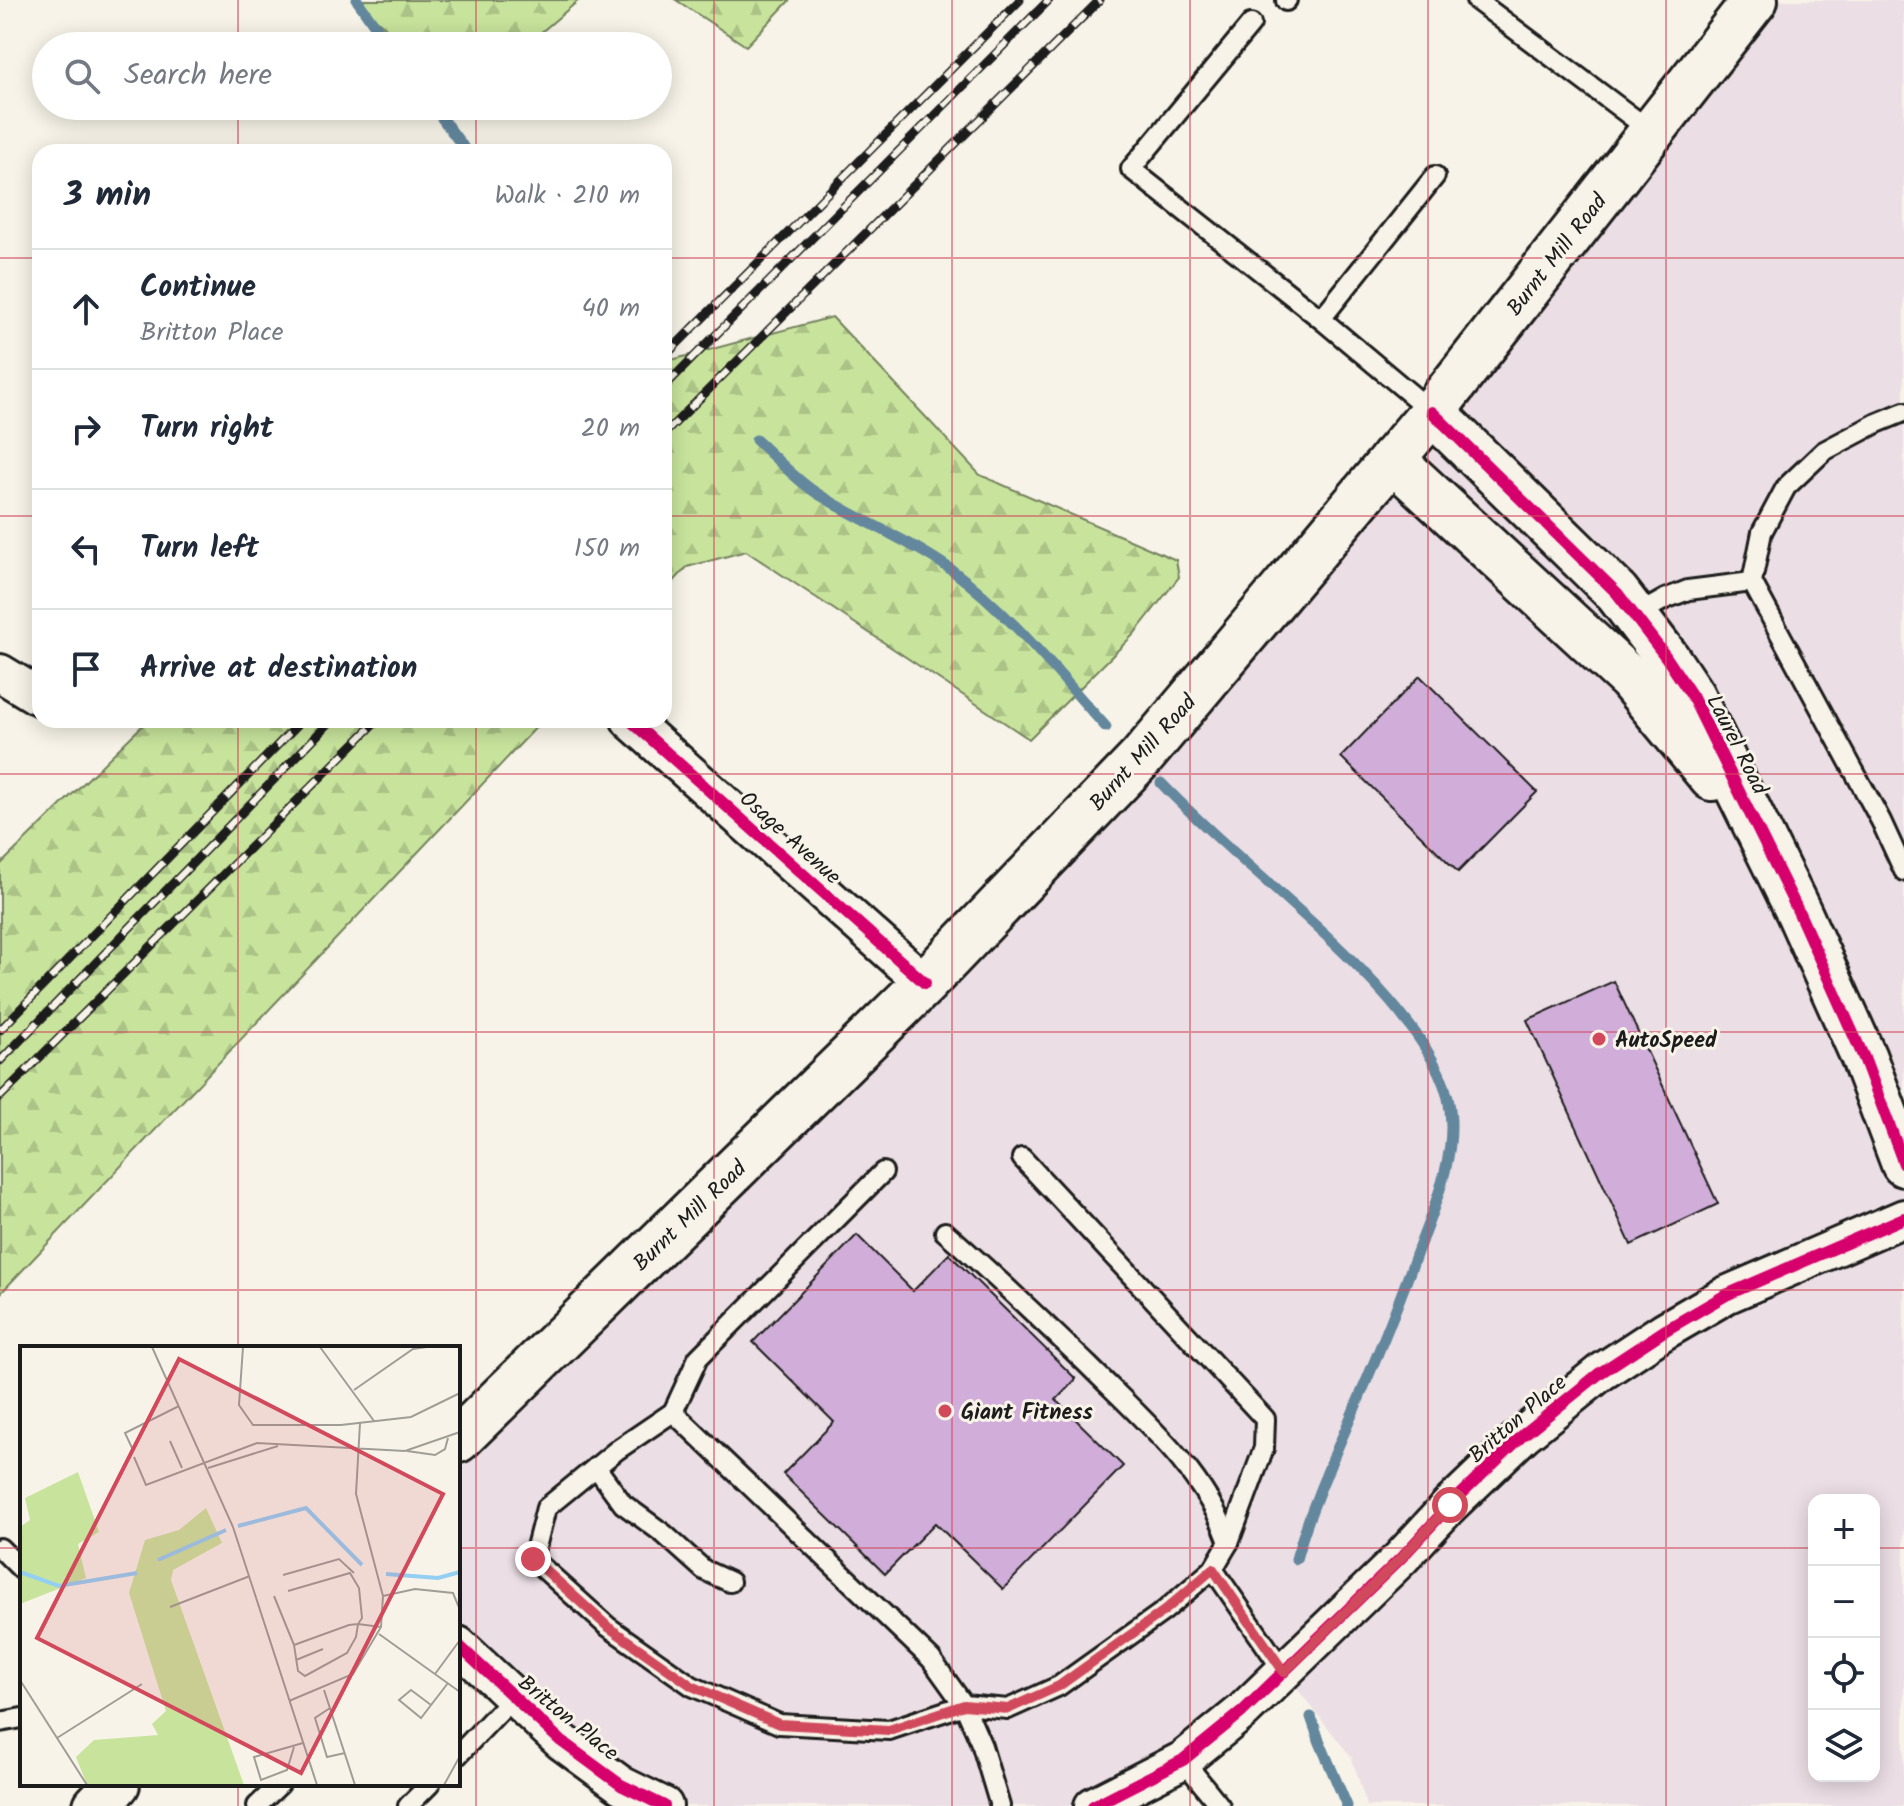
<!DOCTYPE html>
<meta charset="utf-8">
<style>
:root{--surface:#fff;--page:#f2f2f3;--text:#1f2937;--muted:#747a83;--line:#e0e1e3}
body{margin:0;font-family:Kalam,sans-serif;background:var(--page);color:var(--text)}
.controls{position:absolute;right:24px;bottom:24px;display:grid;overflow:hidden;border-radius:16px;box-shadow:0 4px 20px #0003}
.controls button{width:72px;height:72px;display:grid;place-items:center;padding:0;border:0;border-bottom:2px solid var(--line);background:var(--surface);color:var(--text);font:40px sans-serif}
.stop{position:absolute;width:24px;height:24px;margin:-18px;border:6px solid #d1495b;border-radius:50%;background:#fff}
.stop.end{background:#d1495b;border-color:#fff;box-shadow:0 2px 8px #0008}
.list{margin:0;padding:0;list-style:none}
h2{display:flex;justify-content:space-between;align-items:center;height:104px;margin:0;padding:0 32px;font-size:34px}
h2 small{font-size:26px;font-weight:400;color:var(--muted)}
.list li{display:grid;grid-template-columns:52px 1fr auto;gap:24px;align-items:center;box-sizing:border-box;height:120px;padding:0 32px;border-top:2px solid var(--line)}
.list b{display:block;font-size:30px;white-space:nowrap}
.list p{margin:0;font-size:26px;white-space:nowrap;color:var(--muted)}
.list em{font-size:26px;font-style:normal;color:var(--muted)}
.icon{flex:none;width:44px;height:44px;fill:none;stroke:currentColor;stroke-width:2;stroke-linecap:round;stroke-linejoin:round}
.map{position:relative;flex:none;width:1904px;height:1806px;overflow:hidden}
.search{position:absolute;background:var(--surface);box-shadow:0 4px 20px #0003;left:32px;top:32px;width:640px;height:88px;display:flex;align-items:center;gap:20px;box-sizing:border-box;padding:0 28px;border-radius:44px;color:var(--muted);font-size:30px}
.panel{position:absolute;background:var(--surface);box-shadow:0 4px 20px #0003;left:32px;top:144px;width:640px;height:584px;border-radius:24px}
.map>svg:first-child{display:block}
.built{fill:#ebdee4;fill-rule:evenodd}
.forest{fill:url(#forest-firs);stroke:#72805c;stroke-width:2}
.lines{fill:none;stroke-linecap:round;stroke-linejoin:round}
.stream{stroke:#63879d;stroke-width:11}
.building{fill:#d0aed9;stroke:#1c1c1c;stroke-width:2}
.lane-casing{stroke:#1c1c1c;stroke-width:24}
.street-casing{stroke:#1c1c1c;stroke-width:42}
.secondary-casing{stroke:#1c1c1c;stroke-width:50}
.lane{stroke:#f7f3e8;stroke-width:18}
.street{stroke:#f7f3e8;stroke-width:36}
.secondary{stroke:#f7f3e8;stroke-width:44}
.rail-casing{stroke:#1c1c1c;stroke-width:9}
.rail{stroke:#f7f3e8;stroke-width:6;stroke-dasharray:18;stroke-linecap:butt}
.cycleway-casing{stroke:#f7f3e8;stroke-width:17}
.cycleway{stroke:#d6006c;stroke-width:12}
.route{stroke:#d1495b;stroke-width:10}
.grid{fill:none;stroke:#d1495b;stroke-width:2;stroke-opacity:0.55}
.poi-dot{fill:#d1495b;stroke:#f7f3e8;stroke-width:3}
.labels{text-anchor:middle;stroke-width:6;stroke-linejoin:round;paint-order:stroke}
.street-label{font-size:22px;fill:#1c1c1c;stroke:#f7f3e8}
.poi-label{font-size:22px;font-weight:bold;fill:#1c1c1c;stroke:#f7f3e8;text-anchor:start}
.inset-river{fill:none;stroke:#93cef3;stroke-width:4}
.inset-road{fill:none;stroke:#9f9d96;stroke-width:2}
.view{fill:#d1495b;fill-opacity:0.15;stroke:#d1495b;stroke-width:4}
.inset-edge{fill:none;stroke:#1c1c1c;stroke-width:4}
</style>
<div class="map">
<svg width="1904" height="1806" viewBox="0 0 1904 1806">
<defs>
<pattern id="forest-firs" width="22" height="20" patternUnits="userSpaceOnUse" patternTransform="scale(2)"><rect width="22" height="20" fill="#c8e49c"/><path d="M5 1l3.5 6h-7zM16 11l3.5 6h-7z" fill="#abc386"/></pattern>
</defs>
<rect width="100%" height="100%" fill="#f7f3e8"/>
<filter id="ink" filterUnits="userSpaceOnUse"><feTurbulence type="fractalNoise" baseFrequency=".0125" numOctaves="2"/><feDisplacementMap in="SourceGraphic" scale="16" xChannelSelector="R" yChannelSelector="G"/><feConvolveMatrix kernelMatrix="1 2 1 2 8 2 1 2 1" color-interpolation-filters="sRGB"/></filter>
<g filter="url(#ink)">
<path class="built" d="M1755,0H1904V1806H1367L1352,1758L1284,1672L1093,1806H664L458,1645V1440L925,983ZM1814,1500H1874V1776H1814Z"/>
<g class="forest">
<polygon points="354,0 579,0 525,46 406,46"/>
<polygon points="676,0 790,0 746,46"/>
<polygon points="832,317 980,475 1176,560 1179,577 1134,634 1029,739 746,551 687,567 664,592 664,362"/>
<polygon points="148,720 543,720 0,1294 0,865"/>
</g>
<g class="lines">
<g class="stream">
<polyline points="357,0 389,46"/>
<polyline points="433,106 467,152"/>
<path d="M756,440C775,457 794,478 815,492C860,521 910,540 953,571C1011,614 1058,674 1106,727"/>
<path d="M1161,783C1234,859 1320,921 1389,1000C1413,1028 1439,1062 1448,1098C1460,1151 1434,1207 1416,1255C1399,1303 1380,1349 1360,1396C1337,1450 1312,1502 1296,1559"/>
<polyline points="1311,1717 1319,1740 1347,1806"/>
</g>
</g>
<g class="building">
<polygon points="1420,676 1537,792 1458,872 1341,757"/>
<polygon points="1614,981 1718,1204 1631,1245 1527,1020"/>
<polygon points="857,1235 913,1291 949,1254 1076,1379 1056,1400 1123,1466 1003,1589 935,1523 885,1574 783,1474 834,1422 753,1342"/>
</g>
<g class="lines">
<g class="lane-casing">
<g id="lane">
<polyline points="1476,0 1652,132"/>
<polyline points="1286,1 1287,0"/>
<polyline points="1251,24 1131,169 1321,319 1432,412"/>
<polyline points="1321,319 1435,176"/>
<polyline points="1904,412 1877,423 1824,451 1786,487 1762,532 1752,582 1881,821 1904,871"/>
<polyline points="1635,616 1665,599 1688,590 1752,582"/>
<polyline points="1022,1158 1265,1419 1264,1448 1229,1542"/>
<path d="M945,1232C995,1275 1042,1321 1089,1366C1141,1418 1204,1471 1229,1542L1213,1569L1164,1611L1059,1686L1008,1709L964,1705L889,1730L779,1724L692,1686L607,1626L533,1559L546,1508L617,1450L673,1412L931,1659L964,1705L982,1746L1000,1806"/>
<polyline points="673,1412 698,1358 883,1172"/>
<polyline points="596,1467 623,1504 664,1534 704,1570 730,1582"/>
<polyline points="0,1548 22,1570"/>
<polyline points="1213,1569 1284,1672"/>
<polyline points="0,1722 22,1718"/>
<polyline points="458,1755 512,1698"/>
<polyline points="1183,1760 1220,1806"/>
<polyline points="257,1806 280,1784"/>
<polyline points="408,1806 430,1784"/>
</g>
</g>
<g class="street-casing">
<g id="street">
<polyline points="0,673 38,696"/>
<polyline points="630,720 925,983"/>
<polyline points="458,1645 561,1741 621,1785 664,1806"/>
<polyline points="1093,1806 1183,1760 1242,1712 1401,1558 1450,1505 1523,1435 1600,1373 1664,1331 1726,1295 1904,1218"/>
</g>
</g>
<g class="secondary-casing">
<g id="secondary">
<polyline points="1432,412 1617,593 1666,657 1692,696 1799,913 1864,1058 1904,1164"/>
<polyline points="1392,459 1630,679 1712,778"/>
<polyline points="458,1440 925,983 1141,758 1432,412 1755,0"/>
<polyline points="96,1806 117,1784"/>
</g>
</g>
<use href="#lane" class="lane"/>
<use href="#street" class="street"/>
<use href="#secondary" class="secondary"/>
<g class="rail-casing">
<g id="rail">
<polyline points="664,357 1020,0"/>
<polyline points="664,387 1049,0"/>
<polyline points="664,434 1100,0"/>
<polyline points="0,1030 302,720"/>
<polyline points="0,1061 332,720"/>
<polyline points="0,1097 378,720"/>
</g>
</g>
<use href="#rail" class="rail"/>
<g class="cycleway-casing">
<g id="cycleway">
<polyline points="1432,412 1617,593 1666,657 1692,696 1799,913 1864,1058 1904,1164"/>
<polyline points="630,720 925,983"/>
<polyline points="458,1645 561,1741 621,1785 664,1806"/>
<polyline points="1093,1806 1183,1760 1242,1712 1401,1558 1450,1505 1523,1435 1600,1373 1664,1331 1726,1295 1904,1218"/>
</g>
</g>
<use href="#cycleway" class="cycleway"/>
</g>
</g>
<g class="lines" filter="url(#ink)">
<polyline class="route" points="533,1559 607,1626 692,1686 779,1724 889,1730 964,1705 1008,1709 1059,1686 1164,1611 1213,1569 1284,1672 1401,1558 1450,1505"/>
</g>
<path class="grid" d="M238,0V46M476,0V46M714,0V1806M952,0V1806M1190,0V1806M1428,0V1806M1666,0V1806M238,106V152M476,106V152M0,258H40M664,258H1904M0,516H40M664,516H1904M238,720V1348M476,720V1806M0,774H1904M0,1032H1904M0,1290H1904M0,1548H22M458,1548H1814M1874,1548H1904M238,1784V1806"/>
<g class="poi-dot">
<circle cx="1599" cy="1039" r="8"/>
<circle cx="945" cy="1411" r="8"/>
</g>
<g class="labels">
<g class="street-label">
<text transform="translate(1556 254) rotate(-52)" y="8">Burnt Mill Road</text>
<text transform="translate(1738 744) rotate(63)" y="8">Laurel Road</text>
<text transform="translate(1142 752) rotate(-48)" y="8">Burnt Mill Road</text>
<text transform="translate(791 837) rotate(42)" y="8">Osage Avenue</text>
<text transform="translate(689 1215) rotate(-44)" y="8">Burnt Mill Road</text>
<text transform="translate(1517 1418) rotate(-41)" y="8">Britton Place</text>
<text transform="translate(569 1717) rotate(39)" y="8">Britton Place</text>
</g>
<g class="poi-label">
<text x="1615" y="1047">AutoSpeed</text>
<text x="961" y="1419">Giant Fitness</text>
</g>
</g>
<g transform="translate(20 1346)">
<rect width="440" height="440" fill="#f7f3e8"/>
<path d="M58,126L79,186L58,198L66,232L0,258V181L10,174L5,152ZM186,162L202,197L153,224L151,234L224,439H67L56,411L74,394L138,389L132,378L146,365L109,247L125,194L159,184Z" fill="#c8e49c"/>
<path class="inset-river" d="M218,180L286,162L342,219M138,214L206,184M0,226L39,240L117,227M366,228L418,232L440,226"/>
<path class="inset-road" d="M132,1L213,181L297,439M223,1L219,59L233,79H321L391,71L440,47M300,1L354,75M334,44L393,3L407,1M150,95L162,122M113,104L105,87L159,60M387,105L415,109L425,103L428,92M114,111L126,139L237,97L385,105L440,86M188,122L258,100M263,229L319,213L334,227M268,245L330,227L339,242L342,272L338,278L336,291L327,307L285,330L278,325L274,299L329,279L338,278L361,281M254,250L274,299M363,250L395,243L433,247L440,264M150,261L230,230M359,288L440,346M276,314L303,303M415,328L440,294M0,334L67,439M304,344L335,439M269,355L333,328L361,281L363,250L336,148L340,77M411,359L391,344L379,354L401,372L428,337M310,362L295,372L307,411L325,407M37,392L122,338M274,401L267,424L241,434L234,411L283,397M424,439L440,410"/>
<path class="view" d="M159,13L423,148L281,427L17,292Z"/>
<rect width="440" height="440" class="inset-edge"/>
</g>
</svg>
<div class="controls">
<button>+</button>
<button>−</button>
<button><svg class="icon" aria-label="locate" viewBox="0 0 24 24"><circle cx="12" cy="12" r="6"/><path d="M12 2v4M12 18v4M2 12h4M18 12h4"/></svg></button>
<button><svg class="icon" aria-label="layers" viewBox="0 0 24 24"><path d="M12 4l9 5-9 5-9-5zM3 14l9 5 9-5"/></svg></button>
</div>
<div class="stop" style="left:1450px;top:1505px"></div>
<div class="stop end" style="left:533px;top:1559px"></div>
<div class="search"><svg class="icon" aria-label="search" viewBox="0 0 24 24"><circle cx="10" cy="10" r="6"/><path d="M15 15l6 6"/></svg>Search here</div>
<section class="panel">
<h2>3 min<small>Walk · 210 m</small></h2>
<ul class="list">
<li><svg class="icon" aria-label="ahead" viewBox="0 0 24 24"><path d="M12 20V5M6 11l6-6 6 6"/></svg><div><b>Continue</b><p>Britton Place</p></div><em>40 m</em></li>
<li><svg class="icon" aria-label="right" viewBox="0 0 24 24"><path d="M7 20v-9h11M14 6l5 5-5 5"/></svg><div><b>Turn right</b></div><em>20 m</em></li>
<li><svg class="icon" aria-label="left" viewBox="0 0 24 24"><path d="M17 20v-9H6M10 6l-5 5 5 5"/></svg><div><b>Turn left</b></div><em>150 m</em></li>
<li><svg class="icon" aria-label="arrive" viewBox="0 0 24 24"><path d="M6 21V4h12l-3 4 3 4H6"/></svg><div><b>Arrive at destination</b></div></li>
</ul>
</section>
</div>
